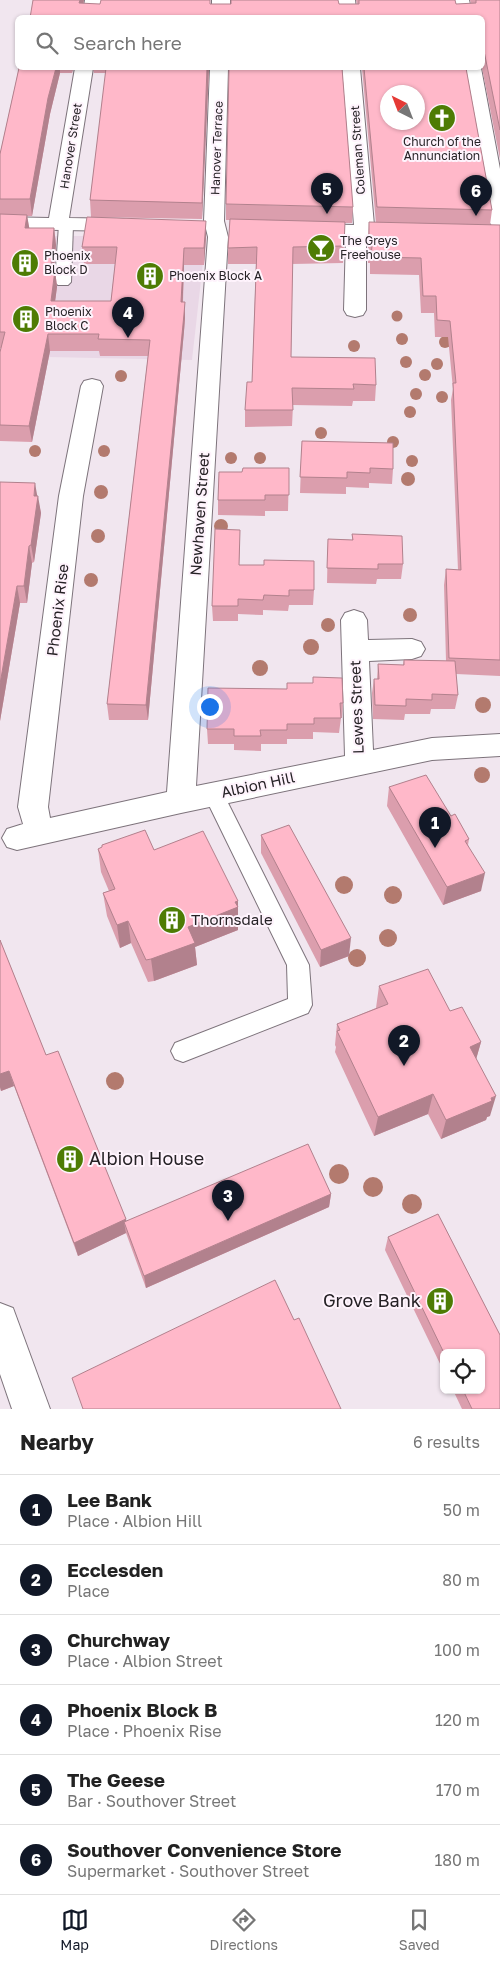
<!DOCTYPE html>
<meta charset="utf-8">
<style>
:root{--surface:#fff;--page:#f2f2f2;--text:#222;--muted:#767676;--line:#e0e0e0;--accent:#111827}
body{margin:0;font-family:"Golos Text",sans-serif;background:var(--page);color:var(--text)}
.controls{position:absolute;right:15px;bottom:15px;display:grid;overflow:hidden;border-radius:8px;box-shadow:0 1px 4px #0004}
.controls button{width:45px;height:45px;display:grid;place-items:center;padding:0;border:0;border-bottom:1px solid var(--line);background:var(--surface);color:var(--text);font:25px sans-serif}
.compass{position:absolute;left:380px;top:85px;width:45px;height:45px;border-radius:50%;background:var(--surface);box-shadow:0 1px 4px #0004;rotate:318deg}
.you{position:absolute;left:209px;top:706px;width:18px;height:18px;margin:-12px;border:4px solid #fff;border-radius:50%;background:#1a73e8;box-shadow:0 0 0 8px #1a73e833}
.badge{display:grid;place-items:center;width:32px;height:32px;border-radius:50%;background:var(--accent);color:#fff;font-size:16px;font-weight:700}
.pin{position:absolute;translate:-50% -41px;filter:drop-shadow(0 1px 2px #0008)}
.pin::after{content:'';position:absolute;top:26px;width:18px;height:15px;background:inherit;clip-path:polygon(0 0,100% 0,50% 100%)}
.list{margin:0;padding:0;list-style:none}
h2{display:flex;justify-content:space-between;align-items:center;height:65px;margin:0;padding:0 20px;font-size:21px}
h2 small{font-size:16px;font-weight:400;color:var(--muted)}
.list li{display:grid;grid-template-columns:32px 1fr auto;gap:15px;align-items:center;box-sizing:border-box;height:70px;padding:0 20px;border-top:1px solid var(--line)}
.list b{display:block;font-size:19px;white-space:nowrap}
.list p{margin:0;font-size:16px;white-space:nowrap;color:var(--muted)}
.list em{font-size:16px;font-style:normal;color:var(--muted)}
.icon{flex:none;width:28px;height:28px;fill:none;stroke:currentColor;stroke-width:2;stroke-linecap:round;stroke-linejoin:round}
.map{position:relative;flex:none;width:500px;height:1409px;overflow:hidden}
.search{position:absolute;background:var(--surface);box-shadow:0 1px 4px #0004;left:15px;right:15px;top:15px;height:55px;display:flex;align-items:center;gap:12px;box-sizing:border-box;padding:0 18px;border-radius:8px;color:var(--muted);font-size:19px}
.sheet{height:485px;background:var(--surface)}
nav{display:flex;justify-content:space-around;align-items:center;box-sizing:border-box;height:70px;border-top:1px solid var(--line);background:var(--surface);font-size:14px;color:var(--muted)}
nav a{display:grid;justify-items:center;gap:2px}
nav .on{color:var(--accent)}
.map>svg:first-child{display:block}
.built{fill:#e9d7e6}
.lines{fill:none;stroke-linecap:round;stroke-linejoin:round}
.lane-casing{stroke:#7d737b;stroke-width:2}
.street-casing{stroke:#7d737b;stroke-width:2}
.lane{fill:#fff;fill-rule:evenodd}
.street{fill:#fff;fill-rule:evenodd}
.tree{fill:#b37a6e}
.wall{fill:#db9ead}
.shaded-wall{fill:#b2818d}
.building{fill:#ffb8c9;stroke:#b2818d;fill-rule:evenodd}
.labels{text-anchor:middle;stroke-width:4;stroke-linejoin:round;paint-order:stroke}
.far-poi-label{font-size:12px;fill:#262226;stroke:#fef3fc;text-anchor:start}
.far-street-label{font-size:12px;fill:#262226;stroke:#fef3fc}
.street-label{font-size:15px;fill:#262226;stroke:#fef3fc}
.poi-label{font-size:15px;fill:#262226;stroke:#fef3fc;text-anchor:start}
.near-poi-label{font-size:18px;fill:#262226;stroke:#fef3fc;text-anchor:start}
</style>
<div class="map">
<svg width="500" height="1409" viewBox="0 0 500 1409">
<rect width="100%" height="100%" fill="#f1e6ef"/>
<polygon class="built" points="0,236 206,236 192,360 0,356"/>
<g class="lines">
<g class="lane-casing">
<g id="lane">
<polygon points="66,221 71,222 73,225 71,282 68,285 58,285 55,282 59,225 61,222"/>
<polygon points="214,786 221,789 309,965 312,1005 308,1013 183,1062 175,1059 171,1051 175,1043 288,999 287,965 204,795 207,789"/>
</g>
</g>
<g class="street-casing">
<g id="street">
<polygon points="85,0 103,0 100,18 82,18"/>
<rect x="212" y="0" width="18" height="18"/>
<polygon points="337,0 355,0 357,18 339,18"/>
<polygon points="451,0 469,0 473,18 455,18"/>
<polygon points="75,68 93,68 69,218 123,219 130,221 133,225 130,229 123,231 0,229 0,217 49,218"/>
<polygon points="210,68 228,68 224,221 228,237 196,786 345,756 341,620 345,613 354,610 363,613 367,620 368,640 412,639 421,642 425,649 421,656 412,659 369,661 373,750 432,738 500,734 500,756 432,760 181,813 17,850 7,847 2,838 7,829 23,824 18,807 59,496 81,386 84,381 92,379 100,381 103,386 83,496 48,807 50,818 167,792 208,237 204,221"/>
<polygon points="342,68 360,68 374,225 413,228 416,232 413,236 406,238 366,237 366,310 363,315 355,317 347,315 344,310 346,237 299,234 296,230 299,226 306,224 354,225"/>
<polygon points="463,68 481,68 500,169 500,229 493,227 490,223"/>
<polygon points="0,1303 13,1308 50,1409 12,1409 0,1374"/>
</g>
</g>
<use href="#lane" class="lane"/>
<use href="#street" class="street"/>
</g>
<g class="tree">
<circle cx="397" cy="316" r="5.5"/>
<circle cx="402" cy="339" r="6"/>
<circle cx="445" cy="342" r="6"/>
<circle cx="354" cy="346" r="6"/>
<circle cx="406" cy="362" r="6"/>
<circle cx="437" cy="364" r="6"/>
<circle cx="425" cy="375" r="6"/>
<circle cx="121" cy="376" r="6"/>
<circle cx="416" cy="394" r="6"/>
<circle cx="442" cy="397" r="6"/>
<circle cx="410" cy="412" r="6"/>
<circle cx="321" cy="433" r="6"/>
<circle cx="393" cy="442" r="6"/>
<circle cx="35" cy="451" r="6"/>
<circle cx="104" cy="451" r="6"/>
<circle cx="231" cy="458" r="6"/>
<circle cx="260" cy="458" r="6"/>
<circle cx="412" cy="461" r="6"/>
<circle cx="408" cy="479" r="7"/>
<circle cx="101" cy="492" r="7"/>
<circle cx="221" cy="526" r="7"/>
<circle cx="98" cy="536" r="7"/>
<circle cx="91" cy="580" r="7"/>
<circle cx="410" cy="615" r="7"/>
<circle cx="328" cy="625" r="7"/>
<circle cx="311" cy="647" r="8"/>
<circle cx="260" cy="668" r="8"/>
<circle cx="483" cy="705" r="8"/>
<circle cx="482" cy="775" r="8"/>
<circle cx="344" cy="885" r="9"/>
<circle cx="393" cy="895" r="9"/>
<circle cx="388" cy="938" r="9"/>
<circle cx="357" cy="958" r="9"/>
<circle cx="115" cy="1081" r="9"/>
<circle cx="339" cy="1174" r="10"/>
<circle cx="373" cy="1187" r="10"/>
<circle cx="412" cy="1204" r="10"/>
</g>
<g class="wall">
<polygon points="84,0 83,4 357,4 356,0 455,0 456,4 471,4 470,0 500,0 500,159 482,68 482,18 30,18"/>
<polygon points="19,68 74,68 72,73 60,73 50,114 32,216 27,216 29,228 54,228 56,245 54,269 55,270 57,287 55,301 111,301 115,264 84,264 82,247 206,237 204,265 184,265 183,302 185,302 185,318 184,331 148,720 109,720 107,704 148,356 100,356 99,351 50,351 32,442 0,441 0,352 1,348 0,348 0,154"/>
<polygon points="93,68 209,68 202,219 91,217 90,200 106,73 94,73"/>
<polygon points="362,68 466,68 492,210 490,225 500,225 500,676 456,674 458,695 455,709 431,709 430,714 405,714 404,720 373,719 372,693 374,679 377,679 378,664 403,665 404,660 446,661 444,585 446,569 458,570 451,400 453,389 448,337 435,337 434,313 421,313 419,275 370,274 370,263 368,263 368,239 369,222 376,223"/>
<polygon points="226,204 353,207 352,223 345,223 343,263 292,264 291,357 376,385 375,401 353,401 352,406 293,405 292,426 245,427 245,410 252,382 256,264 228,264 228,248 230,220 226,220"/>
<polygon points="302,441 393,469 392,484 369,483 369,488 346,487 346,494 300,493"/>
<polygon points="289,468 288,511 265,511 265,516 218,515 218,500 242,472"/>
<polygon points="0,482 37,496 41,513 34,562 32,563 27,603 20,603 0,721"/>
<polygon points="352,534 403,564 401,579 377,579 376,584 327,583 328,539 352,540"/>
<polygon points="240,545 239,565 264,565 314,590 313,605 289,605 288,611 263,610 263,615 238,614 238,621 213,621 212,606"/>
<polygon points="313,683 343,703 342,718 341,718 339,733 313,732 313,739 287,739 287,744 261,744 261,751 234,750 234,744 208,744 207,729 287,689"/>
<polygon points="389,787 451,816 469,839 468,845 481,891 443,905 387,806"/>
<polygon points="261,835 349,956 320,967 261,853"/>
<polygon points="102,845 154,850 238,901 238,930 195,947 197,965 154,981 148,982 131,943 120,948 107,916 103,893 109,891 101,872 98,849 102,847"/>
<polygon points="0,940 46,1055 126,1219 126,1221 331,1194 329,1207 146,1288 126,1233 78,1256 14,1086 1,1091 0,1087"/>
<polygon points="379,986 450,1011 481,1042 476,1059 490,1116 487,1117 486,1120 441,1139 428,1114 374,1136 335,1052 336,1047 335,1045 337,1024 376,1008"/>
<polygon points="438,1214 500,1335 500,1409 462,1409 453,1390 481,1390 481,1353 444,1353 444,1372 385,1250 388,1237"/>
</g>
<g class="shaded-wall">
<polygon points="80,0 84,0 81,18 79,3"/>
<polygon points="56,68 60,68 60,73 50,114 32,216 30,199 48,98"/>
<polygon points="207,68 209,68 202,219 202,203"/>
<polygon points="27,215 30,232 25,228"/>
<polygon points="206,221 206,237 204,265 204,248"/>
<polygon points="54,228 56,245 53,282 51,265"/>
<polygon points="184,248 184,265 182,318 181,302"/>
<polygon points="55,270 57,287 53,317 51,301"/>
<polygon points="185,302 185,318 184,331 148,720 146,705"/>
<polygon points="48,334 50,351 32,442 29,426"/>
<polygon points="35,483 38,500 38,496 41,513 34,562 31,545"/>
<polygon points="29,546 32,563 27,603 24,586"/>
<polygon points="17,586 20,603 0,721 0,684"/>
<polygon points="485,873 481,891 443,905 447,887"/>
<polygon points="238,901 238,930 195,947 197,965 154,981 151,959 188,927"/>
<polygon points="128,921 131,943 120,948 117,925"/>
<polygon points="351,938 349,956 320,967 321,950"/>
<polygon points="481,1042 475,1063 470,1047"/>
<polygon points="9,1071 14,1086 1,1091 0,1087 0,1074"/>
<polygon points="433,1094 428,1114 374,1136 378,1117"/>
<polygon points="496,1096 490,1116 487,1117 486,1120 441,1139 446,1120"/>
<polygon points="331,1194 329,1207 146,1288 144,1276"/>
<polygon points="126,1219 129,1232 124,1222 126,1233 78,1256 74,1243"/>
</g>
<g class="building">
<polygon points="33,0 80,0 79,3 100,4 101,0 210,0 210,4 231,4 231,0 338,0 339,4 359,4 359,0 455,0 456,4 476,3 476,0 500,0 500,130 484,51 482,51 482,18 30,18"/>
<polygon points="19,68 56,68 48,98 30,199 0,199 0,154"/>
<polygon points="106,68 207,68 202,203 90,200"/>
<polygon points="229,68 342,68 353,207 226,204"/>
<path d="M364,68H466L492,210L377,207ZM388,92H418V122H388Z"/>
<polygon points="0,214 27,215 25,228 54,228 51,265 55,270 51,301 111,301 117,247 82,247 87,217 206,221 204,248 184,248 181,302 185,302 184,314 146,705 107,704 150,340 98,339 99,334 48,334 29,426 0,425 0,352 5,332 0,332"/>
<polygon points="230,219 345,222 344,246 293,247 291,357 375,358 376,385 353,384 354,389 292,388 293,410 245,410 247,382 252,382 257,247 228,248"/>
<polygon points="369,222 500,225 500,660 449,658 446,569 461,570 453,383 456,383 450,321 437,320 436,296 423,296 421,258 371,257 372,246 369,246"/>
<polygon points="302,441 393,443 393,469 370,468 370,473 347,472 347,478 300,477"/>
<polygon points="243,468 289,468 289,495 265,495 265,500 218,500 219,472 242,472"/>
<polygon points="0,482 35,483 34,496 38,496 31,545 29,546 24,586 17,586 0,684"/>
<polygon points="215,529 240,530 239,565 264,565 264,560 314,561 314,590 289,590 289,596 264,595 263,600 238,599 238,606 212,606"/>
<polygon points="352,534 402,536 403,564 378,564 378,569 327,568 328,539 353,540"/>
<polygon points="404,660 455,661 458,695 432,694 432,700 406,699 406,706 375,705 374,679 379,679 378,664 404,665"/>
<polygon points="313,677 342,678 343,703 340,703 341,718 314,718 314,724 287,724 287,730 260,730 261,736 234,736 234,729 207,729 208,688 287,689 287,683 313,683"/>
<polygon points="426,775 451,816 455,814 469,839 465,841 485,873 447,887 389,787"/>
<polygon points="289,825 351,938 321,950 261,835"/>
<polygon points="145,830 154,850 203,831 238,901 235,902 238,907 188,927 195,943 151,959 146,960 128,921 117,925 103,893 115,889 98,849 102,847 102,845"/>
<polygon points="0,940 46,1055 58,1051 126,1219 74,1243 9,1071 0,1074"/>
<polygon points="428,969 450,1011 462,1007 481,1042 470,1047 496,1096 491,1098 492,1101 446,1120 433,1094 378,1117 337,1031 340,1030 337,1024 388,1004 379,986"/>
<polygon points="308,1144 331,1194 144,1276 124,1222"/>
<polygon points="438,1214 500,1335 500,1409 472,1409 463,1390 481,1390 481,1353 444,1353 388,1237"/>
<polygon points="275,1280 294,1320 299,1318 341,1409 83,1409 72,1378"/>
</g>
<defs>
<g id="church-disc" transform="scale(1.4375)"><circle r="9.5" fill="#4e7c04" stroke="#fef3fc"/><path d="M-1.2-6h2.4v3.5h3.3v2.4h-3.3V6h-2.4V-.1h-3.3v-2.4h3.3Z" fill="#fff"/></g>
<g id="bar-disc" transform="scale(1.4375)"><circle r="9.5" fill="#4e7c04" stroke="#fef3fc"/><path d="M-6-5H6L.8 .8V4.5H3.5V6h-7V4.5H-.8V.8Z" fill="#fff"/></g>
<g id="building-disc" transform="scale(1.4375)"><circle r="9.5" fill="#4e7c04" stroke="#fef3fc"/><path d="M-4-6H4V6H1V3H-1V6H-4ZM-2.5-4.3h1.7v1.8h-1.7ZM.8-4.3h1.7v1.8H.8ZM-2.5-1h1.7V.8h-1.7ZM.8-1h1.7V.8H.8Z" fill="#fff"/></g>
</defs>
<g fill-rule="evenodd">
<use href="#church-disc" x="442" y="118"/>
<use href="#bar-disc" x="321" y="248"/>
<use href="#building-disc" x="25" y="263"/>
<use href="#building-disc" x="150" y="276"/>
<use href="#building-disc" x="26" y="319"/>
<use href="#building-disc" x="172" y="920"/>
<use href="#building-disc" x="70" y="1159"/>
<use href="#building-disc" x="440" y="1301"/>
</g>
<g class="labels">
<g class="far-poi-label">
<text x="442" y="146" text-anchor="middle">Church of the<tspan x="442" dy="14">Annunciation</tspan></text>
<text x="340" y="245">The Greys<tspan x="340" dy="14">Freehouse</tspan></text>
<text x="44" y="260">Phoenix<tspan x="44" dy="14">Block D</tspan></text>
<text x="169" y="280">Phoenix Block A</text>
<text x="45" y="316">Phoenix<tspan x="45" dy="14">Block C</tspan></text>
</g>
<g class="far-street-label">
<text transform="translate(71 146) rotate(-81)" y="4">Hanover Street</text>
<text transform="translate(217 148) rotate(-88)" y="4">Hanover Terrace</text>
<text transform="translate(358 150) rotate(-94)" y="4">Coleman Street</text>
</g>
<g class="street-label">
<text transform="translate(200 514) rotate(-86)" y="5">Newhaven Street</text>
<text transform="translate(58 610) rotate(-83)" y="5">Phoenix Rise</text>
<text transform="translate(357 707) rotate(-92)" y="5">Lewes Street</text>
<text transform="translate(258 785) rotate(-12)" y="5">Albion Hill</text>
</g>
<g class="poi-label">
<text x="191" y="925">Thornsdale</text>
</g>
<g class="near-poi-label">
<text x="89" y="1165">Albion House</text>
<text x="421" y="1307" text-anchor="end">Grove Bank</text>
</g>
</g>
</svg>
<div class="controls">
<button><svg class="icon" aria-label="locate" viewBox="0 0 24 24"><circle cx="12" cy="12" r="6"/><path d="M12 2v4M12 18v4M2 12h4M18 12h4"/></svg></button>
</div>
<svg class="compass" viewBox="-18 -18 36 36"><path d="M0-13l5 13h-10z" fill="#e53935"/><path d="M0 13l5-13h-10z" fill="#767676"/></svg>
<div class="you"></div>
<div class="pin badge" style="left:435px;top:848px">1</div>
<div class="pin badge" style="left:404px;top:1066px">2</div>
<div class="pin badge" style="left:228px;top:1221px">3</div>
<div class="pin badge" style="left:128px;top:338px">4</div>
<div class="pin badge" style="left:327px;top:214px">5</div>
<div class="pin badge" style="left:476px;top:216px">6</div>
<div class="search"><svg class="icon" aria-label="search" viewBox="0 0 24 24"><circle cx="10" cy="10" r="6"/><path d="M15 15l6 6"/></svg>Search here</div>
</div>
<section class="sheet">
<h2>Nearby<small>6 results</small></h2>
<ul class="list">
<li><span class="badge">1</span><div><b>Lee Bank</b><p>Place · Albion Hill</p></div><em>50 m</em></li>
<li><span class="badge">2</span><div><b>Ecclesden</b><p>Place</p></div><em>80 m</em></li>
<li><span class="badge">3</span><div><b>Churchway</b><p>Place · Albion Street</p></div><em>100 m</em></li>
<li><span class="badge">4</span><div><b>Phoenix Block B</b><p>Place · Phoenix Rise</p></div><em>120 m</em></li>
<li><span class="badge">5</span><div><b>The Geese</b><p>Bar · Southover Street</p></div><em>170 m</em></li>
<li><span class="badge">6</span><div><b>Southover Convenience Store</b><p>Supermarket · Southover Street</p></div><em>180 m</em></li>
</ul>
</section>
<nav>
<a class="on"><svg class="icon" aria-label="map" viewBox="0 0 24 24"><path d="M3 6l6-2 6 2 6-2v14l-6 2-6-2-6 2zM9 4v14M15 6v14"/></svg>Map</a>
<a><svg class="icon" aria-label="directions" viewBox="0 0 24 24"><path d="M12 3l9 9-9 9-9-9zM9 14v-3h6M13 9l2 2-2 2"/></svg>Directions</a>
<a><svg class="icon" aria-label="saved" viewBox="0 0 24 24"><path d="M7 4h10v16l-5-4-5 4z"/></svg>Saved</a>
</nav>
